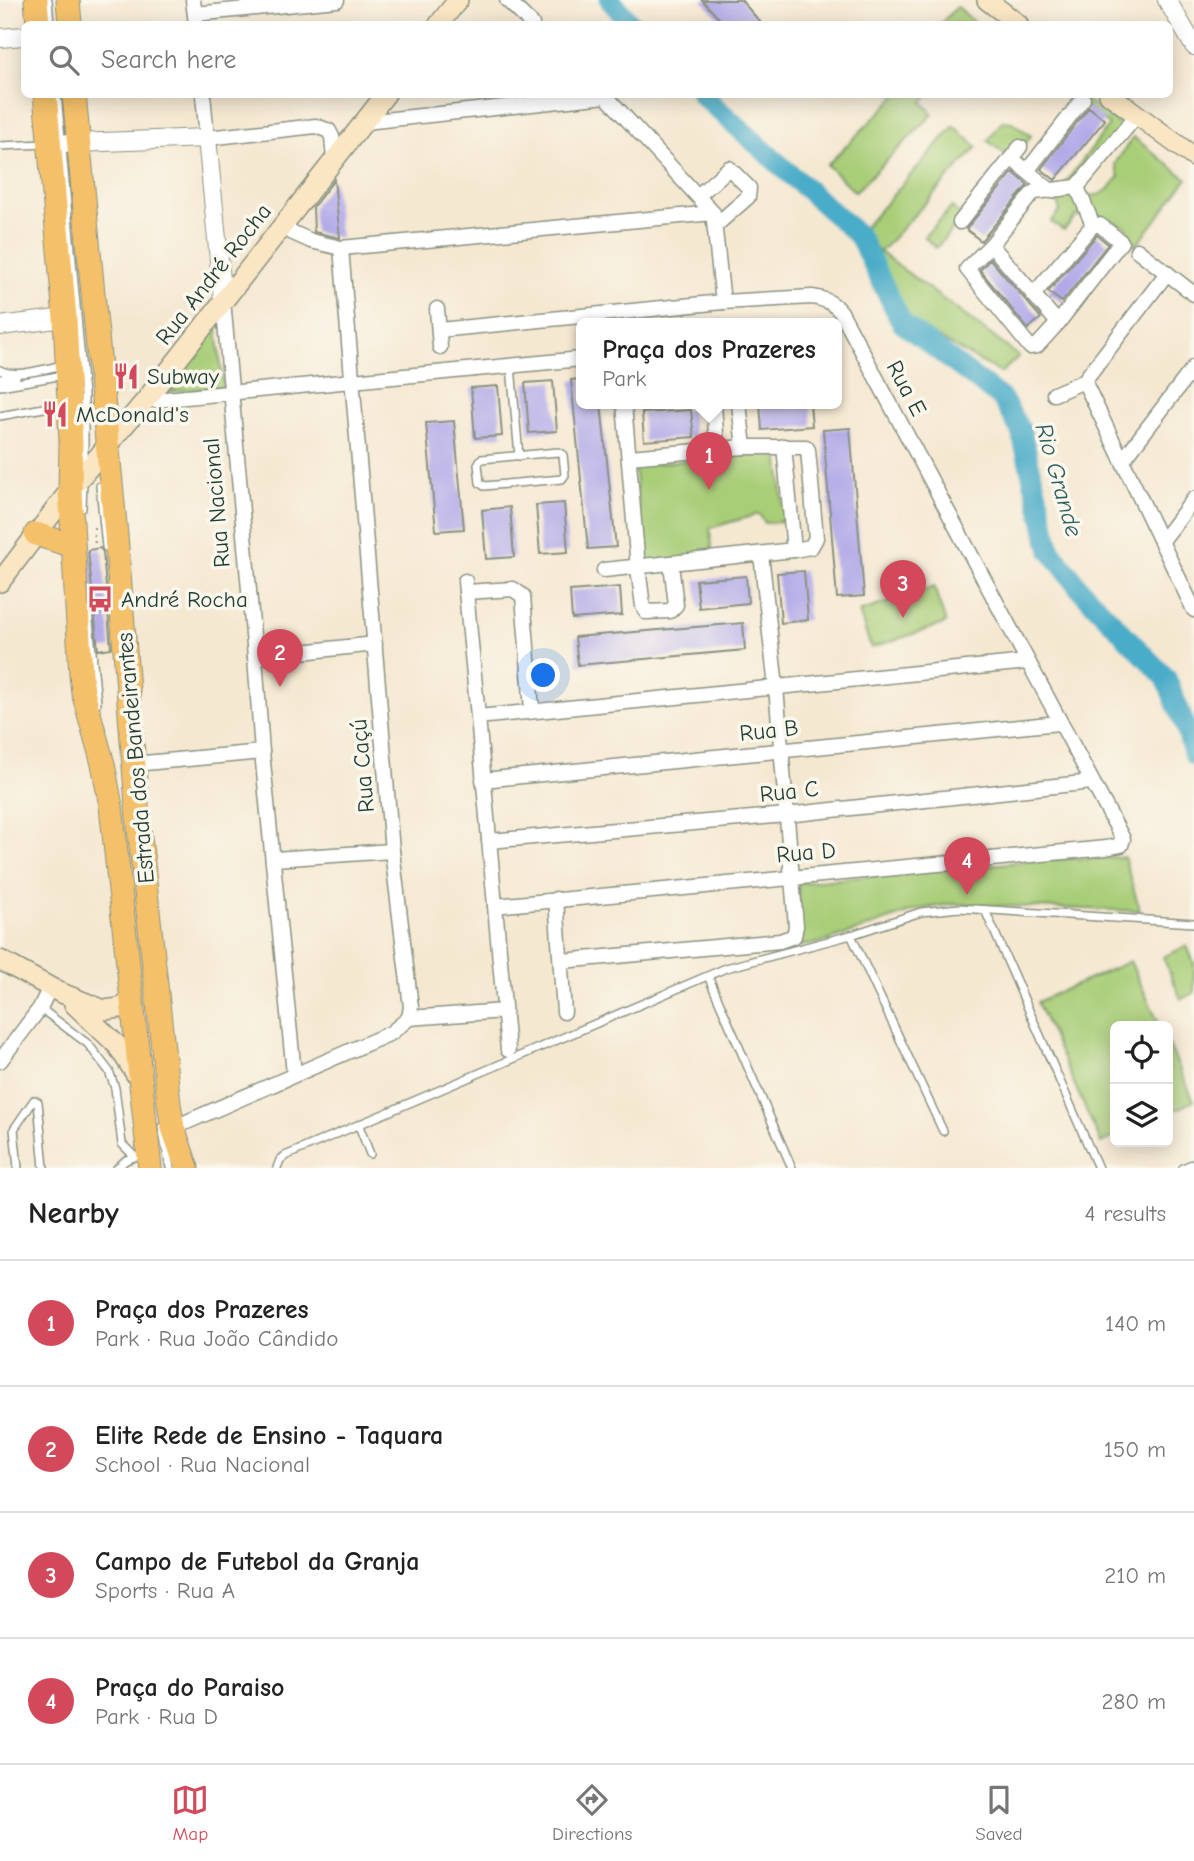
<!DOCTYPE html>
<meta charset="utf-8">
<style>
:root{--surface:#fff;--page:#f2f2f2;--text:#222;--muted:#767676;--line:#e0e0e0;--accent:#d1495b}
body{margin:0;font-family:"Comic Neue",sans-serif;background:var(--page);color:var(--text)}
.controls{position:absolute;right:21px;bottom:21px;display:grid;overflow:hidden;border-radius:10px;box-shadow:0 4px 18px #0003}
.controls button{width:63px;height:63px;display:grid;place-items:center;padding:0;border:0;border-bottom:2px solid var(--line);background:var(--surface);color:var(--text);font:35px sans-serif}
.you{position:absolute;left:544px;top:676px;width:24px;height:24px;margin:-18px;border:5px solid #fff;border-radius:50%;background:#1a73e8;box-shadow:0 0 0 10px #1a73e833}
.badge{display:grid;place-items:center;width:46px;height:46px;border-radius:50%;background:var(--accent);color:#fff;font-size:23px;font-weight:700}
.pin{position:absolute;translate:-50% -58px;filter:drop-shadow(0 2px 4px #0008)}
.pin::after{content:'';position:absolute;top:37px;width:24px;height:21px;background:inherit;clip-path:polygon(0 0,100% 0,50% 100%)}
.popup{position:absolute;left:576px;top:318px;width:266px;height:91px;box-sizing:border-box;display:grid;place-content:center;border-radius:10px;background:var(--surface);filter:drop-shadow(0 2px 5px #0005);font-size:23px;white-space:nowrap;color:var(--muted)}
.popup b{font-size:26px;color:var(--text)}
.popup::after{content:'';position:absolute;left:50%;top:100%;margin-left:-14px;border:14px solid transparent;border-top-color:var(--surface)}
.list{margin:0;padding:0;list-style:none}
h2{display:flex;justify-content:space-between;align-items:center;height:91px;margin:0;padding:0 28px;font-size:30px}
h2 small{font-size:23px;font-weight:400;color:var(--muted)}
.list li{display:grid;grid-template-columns:46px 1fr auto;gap:21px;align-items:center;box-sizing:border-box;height:126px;padding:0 28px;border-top:2px solid var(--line)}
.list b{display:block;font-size:26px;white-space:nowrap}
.list p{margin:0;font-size:23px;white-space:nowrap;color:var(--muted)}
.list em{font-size:23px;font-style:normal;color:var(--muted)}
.icon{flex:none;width:38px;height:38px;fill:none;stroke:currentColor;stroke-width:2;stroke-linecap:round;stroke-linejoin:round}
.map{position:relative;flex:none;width:1194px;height:1168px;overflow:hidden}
.search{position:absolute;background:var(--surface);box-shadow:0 4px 18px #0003;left:21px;right:21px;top:21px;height:77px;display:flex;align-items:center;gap:18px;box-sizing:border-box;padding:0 24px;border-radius:10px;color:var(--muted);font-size:26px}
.sheet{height:595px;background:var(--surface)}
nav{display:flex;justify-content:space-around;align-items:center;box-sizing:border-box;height:98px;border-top:2px solid var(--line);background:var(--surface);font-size:19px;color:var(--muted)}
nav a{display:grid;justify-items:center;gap:4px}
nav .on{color:var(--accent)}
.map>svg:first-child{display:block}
.green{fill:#a9ce78;stroke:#648656;stroke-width:2}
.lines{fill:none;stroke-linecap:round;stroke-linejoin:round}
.river{stroke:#48acc8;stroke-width:21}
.building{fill:#b1a9e8}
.service-casing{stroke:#8a9282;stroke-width:10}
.minor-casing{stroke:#8a9282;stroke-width:17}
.tertiary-casing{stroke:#8a9282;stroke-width:20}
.secondary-casing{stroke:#8a9282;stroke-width:22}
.primary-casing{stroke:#8a9282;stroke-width:25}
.path{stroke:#8a9282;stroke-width:2;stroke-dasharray:2 5;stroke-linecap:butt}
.service{stroke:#fff;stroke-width:7}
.minor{stroke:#fff;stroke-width:14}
.tertiary{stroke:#fff;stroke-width:18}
.secondary{stroke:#fbe6c3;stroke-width:19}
.primary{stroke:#f4c16a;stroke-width:23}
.labels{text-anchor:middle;stroke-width:7;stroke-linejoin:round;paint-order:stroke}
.street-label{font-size:23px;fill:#1f3d34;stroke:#fbf7ec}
.poi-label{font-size:23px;fill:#1f3d34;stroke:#fbf7ec;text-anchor:start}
.water-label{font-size:24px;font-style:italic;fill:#2b5e60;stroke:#fbf7ec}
</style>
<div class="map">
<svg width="1194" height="1168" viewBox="0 0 1194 1168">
<rect width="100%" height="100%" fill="#fbf7ec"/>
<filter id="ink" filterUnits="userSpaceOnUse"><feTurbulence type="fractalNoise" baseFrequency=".0143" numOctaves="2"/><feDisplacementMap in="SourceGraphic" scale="14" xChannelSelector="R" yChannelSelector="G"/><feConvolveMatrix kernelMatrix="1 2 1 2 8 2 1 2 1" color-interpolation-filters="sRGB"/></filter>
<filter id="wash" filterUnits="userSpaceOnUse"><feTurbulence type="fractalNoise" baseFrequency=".00686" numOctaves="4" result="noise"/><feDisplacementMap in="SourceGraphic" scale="28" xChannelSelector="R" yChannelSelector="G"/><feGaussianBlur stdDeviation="1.57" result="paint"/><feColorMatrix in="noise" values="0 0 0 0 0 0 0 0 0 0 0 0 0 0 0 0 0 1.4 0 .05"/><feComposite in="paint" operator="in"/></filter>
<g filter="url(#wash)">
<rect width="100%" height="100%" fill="#f5e8d1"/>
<g class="green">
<polygon points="957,7 958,7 976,24 940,24"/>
<polygon points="897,95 929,95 922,102 933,114 855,192 827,165"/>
<path d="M1074,95H1080L1124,128L1072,194C1098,197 1103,198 1119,177L1115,164L1133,137L1187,179L1136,246L1125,226L1105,219L1076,216L1064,230L1051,222L1060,211L1057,201L1068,186L1066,182L1109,125L1083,105L1074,115L1064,108Z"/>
<polygon points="1002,121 1012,122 1031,136 1013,160 988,141"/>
<polygon points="954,126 977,147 880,252 1019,356 1001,373 906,320 876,260 879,252 862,230"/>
<polygon points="952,207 963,217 936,248 924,237"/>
<polygon points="216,318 223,387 154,393"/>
<polygon points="778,451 785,521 765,523 759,514 710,528 713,558 645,565 634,466"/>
<polygon points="934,587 946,623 871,648 859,612"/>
<polygon points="1124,857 1140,911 950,904 916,910 825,942 800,946 798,883 1042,860"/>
<polygon points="1187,946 1194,963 1194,993 1181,999 1163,957"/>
<polygon points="1130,961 1160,1026 1115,1026 1115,1137 1101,1143 1037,1002"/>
<polygon points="1168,1043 1194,1101 1168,1113"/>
</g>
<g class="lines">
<g class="river">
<polyline points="610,0 631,24"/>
<polyline points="701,94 859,236 902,323 1002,399 1021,431 1051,551 1080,589 1166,678 1186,728 1194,755"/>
</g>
</g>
<g id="blocks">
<g class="building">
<polygon points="702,0 741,0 762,24 724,24"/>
<polygon points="1089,107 1105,120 1055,180 1041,169"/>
<polygon points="1013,172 1028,185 981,241 966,229"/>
<polygon points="334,180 340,238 314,232 313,207"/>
<polygon points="1097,235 1108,244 1062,302 1048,292"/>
<polygon points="990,259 1041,318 1028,329 980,270"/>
<polygon points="581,379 581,404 601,404 616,547 588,549 571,380"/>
<polygon points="553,381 557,431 529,433 525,383"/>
<polygon points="498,386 502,436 475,438 471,388"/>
<polygon points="760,404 810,404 812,426 762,430"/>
<polygon points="691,410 694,437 644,441 642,413"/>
<polygon points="454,421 464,529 436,531 426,423"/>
<polygon points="850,428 864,596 837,598 823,430"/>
<polygon points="564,503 568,552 540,554 536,505"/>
<polygon points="510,507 514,557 486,559 482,510"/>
<polygon points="100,548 103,552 111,648 98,650 88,550"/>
<polygon points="804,571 808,620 781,623 777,573"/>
<polygon points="746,576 748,603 699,608 696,580"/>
<polygon points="620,587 622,615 572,619 570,591"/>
<polygon points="743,623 745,650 578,665 575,637"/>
</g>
</g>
</g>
<g filter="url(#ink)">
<use href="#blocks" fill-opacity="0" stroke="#8a9282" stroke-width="2"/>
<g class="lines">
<g class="service-casing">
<g id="service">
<polyline points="48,0 50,24"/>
<polyline points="57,94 84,394 84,466"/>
<polyline points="0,146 45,144"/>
<polyline points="511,366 519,456"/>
<path d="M0,370C16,379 46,368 64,365"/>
<polyline points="0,379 16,377"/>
<polyline points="0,386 64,375"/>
<polyline points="0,416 65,404"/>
<polygon points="558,452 563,455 565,475 562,479 484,486 480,483 478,464 481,459"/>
<polyline points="100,486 106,547"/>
<polyline points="82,508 83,481"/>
<polyline points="88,611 97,703"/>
<polyline points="985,910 1098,1168"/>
<polyline points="851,935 943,1131"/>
<polyline points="708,976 792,1168"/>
<polyline points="40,1008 88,1044 109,1071 115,1088 122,1144 134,1156"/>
<polyline points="359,1126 370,1154"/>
<polyline points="162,1127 170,1168"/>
<polyline points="18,1168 14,1129 34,1100 38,1102 44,1168"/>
<polyline points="117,1168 126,1160 137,1156"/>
<polyline points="277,1168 280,1160 285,1156 726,968 851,935 921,912 959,908 1194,923"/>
<polyline points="1183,1168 1194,1163"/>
</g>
</g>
<g class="minor-casing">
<g id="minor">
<polyline points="193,0 196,24"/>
<polyline points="507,0 532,24"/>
<polyline points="195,14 337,0"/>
<polyline points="203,94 207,138 316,126 329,131 332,137 334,159"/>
<polyline points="604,94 713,213 723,302"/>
<polyline points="365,122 606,96"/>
<polyline points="1011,158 1051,191"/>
<polyline points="1027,171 1083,99"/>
<polyline points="1077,187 1137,115"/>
<polyline points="699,195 729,168 749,188 748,197 716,225"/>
<polyline points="960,222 1020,147"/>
<polyline points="280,227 311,241 341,248 713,213"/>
<polyline points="991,245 967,269 1030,347 1037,346 1058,323"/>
<polyline points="1137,250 1194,294"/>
<polyline points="1033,295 1093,225 1100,225 1121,242 1058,323 991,245 1031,195 1035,192 1077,187 1093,225"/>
<polyline points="223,300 255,657 262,752 294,1074"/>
<polyline points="437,309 440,347"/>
<path d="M439,330L723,302L812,297C825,299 832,302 841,312L1123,839L1121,845L1106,848L495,906"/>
<polyline points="1084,381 1194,610"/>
<polyline points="1054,394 1084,381 1167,273"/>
<polyline points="145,401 581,359"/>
<polyline points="624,404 638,568 643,606 646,612 670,611 676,605 671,564"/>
<polyline points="714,404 717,449"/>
<polyline points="739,404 744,447"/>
<polyline points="784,446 794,550"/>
<polyline points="1123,460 1194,367"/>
<polyline points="1161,542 1194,499"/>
<polyline points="604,570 794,550 811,547 816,538 808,450 806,447 744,447 629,457"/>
<polyline points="465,581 478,717"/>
<polyline points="466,592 513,589 523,596 532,710"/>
<polyline points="255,657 375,644"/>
<polyline points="134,764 262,752"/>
<polyline points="483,780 1059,723"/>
<polyline points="489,841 786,815 1092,782"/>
<polyline points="274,859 392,851"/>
<polyline points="556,899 564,1012"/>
<polyline points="562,961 780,941 794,936 796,926 776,687 761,554"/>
<polyline points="409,1018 504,1011"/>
<polyline points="508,1050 478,717 1027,662"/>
<polyline points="0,1061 40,1008 50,987"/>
<polyline points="173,1128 391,1033 409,1018 411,1007 392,851 341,248"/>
</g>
</g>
<g class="tertiary-casing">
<g id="tertiary">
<polyline points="1167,0 1194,46"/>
<polyline points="0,38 24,36"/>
<polyline points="50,144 207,138 223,300"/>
<polyline points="0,326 65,318"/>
</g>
</g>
<g class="secondary-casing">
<g id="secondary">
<polyline points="987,0 1018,24"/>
<polyline points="439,24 458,0"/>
<polyline points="1109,94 1194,157"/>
<polyline points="0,582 70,490 145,401 386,94"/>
<polyline points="0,960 59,992 104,1010 120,1008 131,1001"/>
<polyline points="74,1004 117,1045 140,1081"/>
</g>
</g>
<g class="primary-casing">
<g id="primary">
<polyline points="36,0 38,24"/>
<polyline points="68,0 70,24"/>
<polyline points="45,94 65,318 71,443 70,490 81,674 83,692 103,764 111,806 150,1168"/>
<polyline points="74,94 116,535 138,818 169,1104 173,1128 187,1168"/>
<polyline points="36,534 73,546"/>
</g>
</g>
<polyline class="path" points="94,527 95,549"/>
<use href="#service" class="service"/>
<use href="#minor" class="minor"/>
<use href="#tertiary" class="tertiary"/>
<use href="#secondary" class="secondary"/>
<use href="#primary" class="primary"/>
</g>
</g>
<defs>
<g id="restaurant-bare" transform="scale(2.1)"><path d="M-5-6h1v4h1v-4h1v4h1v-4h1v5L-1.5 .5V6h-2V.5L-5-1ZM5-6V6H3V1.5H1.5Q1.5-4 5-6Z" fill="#d1495b" stroke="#fbf7ec" stroke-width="2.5" paint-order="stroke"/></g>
<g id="bus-bare" transform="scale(2.1)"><path d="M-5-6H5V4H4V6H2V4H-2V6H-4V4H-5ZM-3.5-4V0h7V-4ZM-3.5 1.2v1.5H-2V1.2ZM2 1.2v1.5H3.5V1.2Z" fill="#d1495b" stroke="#fbf7ec" stroke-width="2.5" paint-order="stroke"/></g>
</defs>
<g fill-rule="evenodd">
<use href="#restaurant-bare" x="126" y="376"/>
<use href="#restaurant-bare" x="55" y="414"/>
<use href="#bus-bare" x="100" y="599"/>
</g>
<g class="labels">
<g class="street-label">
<text transform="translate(213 274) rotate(-52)" y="8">Rua André Rocha</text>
<text transform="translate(907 388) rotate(62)" y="8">Rua E</text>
<text transform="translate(216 503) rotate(-95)" y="8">Rua Nacional</text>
<text transform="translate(769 730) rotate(-6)" y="8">Rua B</text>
<text transform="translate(135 758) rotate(-95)" y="8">Estrada dos Bandeirantes</text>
<text transform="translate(362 766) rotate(-95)" y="8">Rua Caçú</text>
<text transform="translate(789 791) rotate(-6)" y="8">Rua C</text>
<text transform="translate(806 852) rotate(-5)" y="8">Rua D</text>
</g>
<g class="poi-label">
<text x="147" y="384">Subway</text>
<text x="76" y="422">McDonald's</text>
<text x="121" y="607">André Rocha</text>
</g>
<g class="water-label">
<text transform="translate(1059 480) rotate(74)" y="8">Rio Grande</text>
</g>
</g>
</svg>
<div class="controls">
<button><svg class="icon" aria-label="locate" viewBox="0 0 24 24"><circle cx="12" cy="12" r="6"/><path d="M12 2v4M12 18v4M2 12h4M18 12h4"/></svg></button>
<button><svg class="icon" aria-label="layers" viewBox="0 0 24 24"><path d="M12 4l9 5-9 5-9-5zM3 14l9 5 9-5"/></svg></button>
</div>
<div class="you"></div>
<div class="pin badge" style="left:709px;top:490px">1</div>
<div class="popup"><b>Praça dos Prazeres</b>Park</div>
<div class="pin badge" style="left:280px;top:687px">2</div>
<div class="pin badge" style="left:903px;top:618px">3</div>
<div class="pin badge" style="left:967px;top:895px">4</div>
<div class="search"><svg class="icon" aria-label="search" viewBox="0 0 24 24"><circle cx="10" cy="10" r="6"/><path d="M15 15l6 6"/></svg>Search here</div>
</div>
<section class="sheet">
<h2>Nearby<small>4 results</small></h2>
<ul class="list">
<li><span class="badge">1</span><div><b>Praça dos Prazeres</b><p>Park · Rua João Cândido</p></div><em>140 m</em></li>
<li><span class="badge">2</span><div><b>Elite Rede de Ensino - Taquara</b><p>School · Rua Nacional</p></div><em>150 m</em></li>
<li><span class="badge">3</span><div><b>Campo de Futebol da Granja</b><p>Sports · Rua A</p></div><em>210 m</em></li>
<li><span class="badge">4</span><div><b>Praça do Paraiso</b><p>Park · Rua D</p></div><em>280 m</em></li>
</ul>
</section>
<nav>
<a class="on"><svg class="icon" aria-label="map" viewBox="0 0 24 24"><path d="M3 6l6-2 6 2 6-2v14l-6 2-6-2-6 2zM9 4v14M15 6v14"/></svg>Map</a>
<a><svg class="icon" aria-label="directions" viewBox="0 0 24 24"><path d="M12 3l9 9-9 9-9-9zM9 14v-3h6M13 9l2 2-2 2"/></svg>Directions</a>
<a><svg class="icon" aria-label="saved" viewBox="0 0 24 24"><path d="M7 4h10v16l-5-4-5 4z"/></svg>Saved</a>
</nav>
